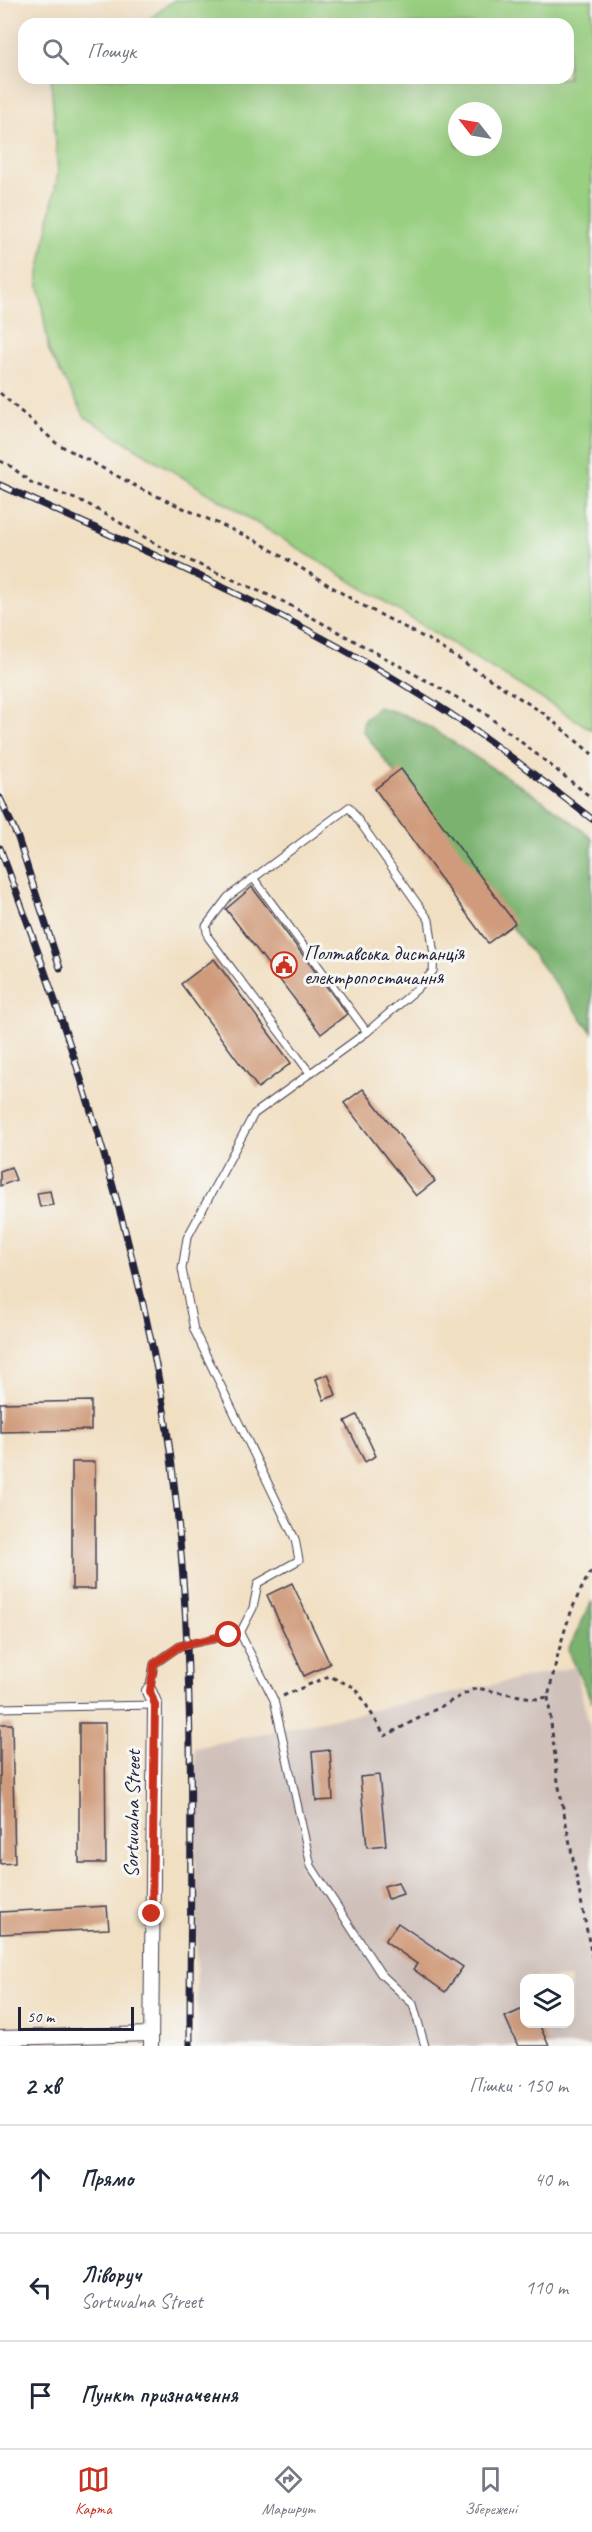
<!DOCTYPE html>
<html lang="uk">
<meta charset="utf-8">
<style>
:root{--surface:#fff;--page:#f6f6f7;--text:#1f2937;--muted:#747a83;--line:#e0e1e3;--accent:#c8321e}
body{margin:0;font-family:Caveat,sans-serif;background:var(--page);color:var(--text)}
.controls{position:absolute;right:18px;bottom:18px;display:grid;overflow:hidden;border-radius:12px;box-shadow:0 6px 24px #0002}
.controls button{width:54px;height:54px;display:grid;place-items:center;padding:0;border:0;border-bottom:2px solid var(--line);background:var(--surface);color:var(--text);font:30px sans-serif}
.compass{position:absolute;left:448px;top:102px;width:54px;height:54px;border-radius:50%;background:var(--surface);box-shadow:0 6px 24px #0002;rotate:301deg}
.scale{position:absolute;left:18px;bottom:15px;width:116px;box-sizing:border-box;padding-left:6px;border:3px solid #22223b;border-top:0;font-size:16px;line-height:21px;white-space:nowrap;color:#22223b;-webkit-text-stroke:4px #f6f6f2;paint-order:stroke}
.stop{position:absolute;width:18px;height:18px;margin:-14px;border:4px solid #c8321e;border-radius:50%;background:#fff}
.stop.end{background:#c8321e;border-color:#fff;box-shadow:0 2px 6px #0008}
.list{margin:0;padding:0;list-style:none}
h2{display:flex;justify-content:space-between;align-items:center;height:78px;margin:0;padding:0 24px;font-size:26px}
h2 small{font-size:20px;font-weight:400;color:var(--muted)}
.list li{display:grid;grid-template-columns:39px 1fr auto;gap:18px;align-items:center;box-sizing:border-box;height:108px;padding:0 24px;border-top:2px solid var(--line)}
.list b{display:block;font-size:22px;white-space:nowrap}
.list p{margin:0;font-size:20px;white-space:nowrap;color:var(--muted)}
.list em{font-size:20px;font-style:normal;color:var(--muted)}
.icon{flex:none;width:33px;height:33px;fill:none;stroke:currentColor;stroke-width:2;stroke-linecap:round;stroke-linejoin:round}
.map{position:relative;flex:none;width:592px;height:2046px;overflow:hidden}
.search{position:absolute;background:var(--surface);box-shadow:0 6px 24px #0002;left:18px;right:18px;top:18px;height:66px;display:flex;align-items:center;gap:15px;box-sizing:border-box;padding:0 21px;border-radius:18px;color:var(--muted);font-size:22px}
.sheet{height:402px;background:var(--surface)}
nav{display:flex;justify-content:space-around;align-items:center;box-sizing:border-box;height:84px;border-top:2px solid var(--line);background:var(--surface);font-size:16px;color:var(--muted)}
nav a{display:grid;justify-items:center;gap:3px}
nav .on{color:var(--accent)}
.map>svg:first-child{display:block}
.industrial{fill:#cfc0ba;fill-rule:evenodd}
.green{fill:#99cf81;stroke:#5e785e;stroke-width:1.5;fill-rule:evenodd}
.forest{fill:#7ab26f;stroke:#4e6a55;stroke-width:1.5}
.building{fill:#d09b7c}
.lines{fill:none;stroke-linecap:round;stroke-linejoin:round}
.service-casing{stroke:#413e4f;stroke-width:9}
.minor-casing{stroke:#413e4f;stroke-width:16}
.path{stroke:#413e4f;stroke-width:3;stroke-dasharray:4.5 4.5;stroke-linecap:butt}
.service{stroke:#fff;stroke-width:7}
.minor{stroke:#fff;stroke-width:14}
.rail-casing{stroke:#22223b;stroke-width:7}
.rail{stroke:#f6f6f2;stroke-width:4.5;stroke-dasharray:14;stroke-linecap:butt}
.route{stroke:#c8321e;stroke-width:8}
.labels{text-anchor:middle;stroke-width:6;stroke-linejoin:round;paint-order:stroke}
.poi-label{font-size:21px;fill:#22223b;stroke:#f6f6f2;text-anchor:start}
.street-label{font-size:21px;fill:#22223b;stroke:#f6f6f2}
</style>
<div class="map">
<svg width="592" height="2046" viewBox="0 0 592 2046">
<rect width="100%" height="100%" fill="#f6f6f2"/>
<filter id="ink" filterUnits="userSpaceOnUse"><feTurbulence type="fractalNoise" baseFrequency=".0167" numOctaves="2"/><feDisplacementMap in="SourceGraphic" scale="12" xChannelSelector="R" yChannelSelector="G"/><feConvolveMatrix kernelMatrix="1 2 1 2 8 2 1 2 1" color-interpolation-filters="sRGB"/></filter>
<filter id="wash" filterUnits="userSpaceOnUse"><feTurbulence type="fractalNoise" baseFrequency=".008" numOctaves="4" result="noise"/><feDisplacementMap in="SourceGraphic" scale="24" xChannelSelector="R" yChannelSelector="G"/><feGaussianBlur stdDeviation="1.35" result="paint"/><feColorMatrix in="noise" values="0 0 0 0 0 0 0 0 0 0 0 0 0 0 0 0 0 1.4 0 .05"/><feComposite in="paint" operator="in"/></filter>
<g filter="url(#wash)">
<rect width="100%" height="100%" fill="#f1dfc2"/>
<path class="industrial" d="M575,1667L592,1738V2046H197L195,1748ZM524,1978H570V2024H524Z"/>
<path class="green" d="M174,0H592V730L85,417L49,352L38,279L58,173L51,78H568V24H143ZM457,111H493V147H457Z"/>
<g class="forest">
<path d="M377,707C415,713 450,741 483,762C520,786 559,808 592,839V1032L362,730L364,720Z"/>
<polygon points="592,1601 592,1702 568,1650"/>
</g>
<g id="blocks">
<g class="building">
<polygon points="401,769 515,923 488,943 375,789"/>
<polygon points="252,887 347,1014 321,1034 226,909"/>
<polygon points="214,959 291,1063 258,1088 181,984"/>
<polygon points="363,1089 435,1181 416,1196 344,1103"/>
<polygon points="11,1167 16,1180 0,1186 0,1171"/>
<polygon points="50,1191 53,1205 40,1207 37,1193"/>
<polygon points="328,1374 336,1395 324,1400 316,1379"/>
<polygon points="91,1401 91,1430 0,1432 0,1403"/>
<polygon points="357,1415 376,1456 365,1462 345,1421"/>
<rect x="72" y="1462" width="23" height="127"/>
<polygon points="292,1583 330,1664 304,1676 267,1595"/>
<polygon points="79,1723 105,1723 106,1863 79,1863"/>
<polygon points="0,1724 12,1724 15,1863 0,1864"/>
<polygon points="330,1750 333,1800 316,1801 312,1752"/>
<polygon points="379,1775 386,1845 367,1847 360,1777"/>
<polygon points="398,1882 403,1894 388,1899 384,1886"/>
<polygon points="107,1906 109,1929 0,1934 0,1912"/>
<polygon points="398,1923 463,1967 445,1992 413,1969 417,1964 385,1941"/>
<polygon points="525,2008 525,2024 539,2024 549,2046 518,2046 505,2017"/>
</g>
</g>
</g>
<g filter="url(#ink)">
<use href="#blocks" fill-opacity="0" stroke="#413e4f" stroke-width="1.5"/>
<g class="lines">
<g class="service-casing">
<g id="service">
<polyline points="310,1073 208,937 206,926 228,897 349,807 429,920 434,955 433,971 417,989 367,1032"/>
<polyline points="240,1633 253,1608 258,1583 299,1560 295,1539 194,1330 182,1269 187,1238 254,1114 367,1032 254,879"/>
<polyline points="149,1691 154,1664 180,1646 240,1633 274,1700 311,1866 381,1974 413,2004 425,2046"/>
<polyline points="0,1708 155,1705"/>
</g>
</g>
<g class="minor-casing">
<g id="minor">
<polyline points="149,1691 155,1705 151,2046"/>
<polyline points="0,2038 151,2034"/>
</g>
</g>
<g class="path">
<polyline points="0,393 56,443 143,490 257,541 358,603 429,640 543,713 592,754"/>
<polyline points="0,461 9,465 32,483 86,503 170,552 284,602 483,712 592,798"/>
<path d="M283,1696L329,1676L356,1688L385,1736L476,1688L537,1699L548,1697C558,1653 567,1609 592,1570"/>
<polyline points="548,1697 558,1782 592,1957"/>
</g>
<use href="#service" class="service"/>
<use href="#minor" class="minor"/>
<g class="rail-casing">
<g id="rail">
<path d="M0,485C139,548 281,609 411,689C475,727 533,774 592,819"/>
<polyline points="0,798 18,838 60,968"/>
<path d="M0,848C63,1016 121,1188 156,1365C199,1589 190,1819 190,2046"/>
</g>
</g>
<use href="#rail" class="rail"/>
</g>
</g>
<g class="lines" filter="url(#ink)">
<polyline class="route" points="152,1914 155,1705 150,1691 154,1664 180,1646 229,1635"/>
</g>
<defs>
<g id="civic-ring" transform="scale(1.35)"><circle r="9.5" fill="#f6f6f2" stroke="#c8321e" stroke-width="1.5"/><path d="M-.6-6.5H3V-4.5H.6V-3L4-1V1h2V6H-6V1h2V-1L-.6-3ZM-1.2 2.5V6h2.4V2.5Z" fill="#c8321e"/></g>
</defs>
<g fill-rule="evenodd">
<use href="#civic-ring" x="284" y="965"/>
</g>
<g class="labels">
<g class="poi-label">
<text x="304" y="960">Полтавська дистанція<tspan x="304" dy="24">електропостачання</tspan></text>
</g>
<g class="street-label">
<text transform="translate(132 1814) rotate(-89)" y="7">Sortuvalna Street</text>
</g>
</g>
</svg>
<div class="controls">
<button><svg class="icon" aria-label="layers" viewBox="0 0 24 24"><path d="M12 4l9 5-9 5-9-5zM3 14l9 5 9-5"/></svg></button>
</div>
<svg class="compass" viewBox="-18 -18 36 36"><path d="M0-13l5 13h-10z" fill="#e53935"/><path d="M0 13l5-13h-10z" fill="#747a83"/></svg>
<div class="scale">50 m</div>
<div class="stop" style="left:229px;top:1635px"></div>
<div class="stop end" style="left:152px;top:1914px"></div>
<div class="search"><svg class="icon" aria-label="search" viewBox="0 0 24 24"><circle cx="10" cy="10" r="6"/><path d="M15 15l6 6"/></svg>Пошук</div>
</div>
<section class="sheet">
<h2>2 хв<small>Пішки · 150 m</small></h2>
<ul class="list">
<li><svg class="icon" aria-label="ahead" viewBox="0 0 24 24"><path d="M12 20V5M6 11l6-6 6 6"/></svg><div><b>Прямо</b></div><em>40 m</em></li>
<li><svg class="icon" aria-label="left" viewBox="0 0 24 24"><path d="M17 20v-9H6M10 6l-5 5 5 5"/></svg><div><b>Ліворуч</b><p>Sortuvalna Street</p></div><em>110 m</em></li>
<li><svg class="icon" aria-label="arrive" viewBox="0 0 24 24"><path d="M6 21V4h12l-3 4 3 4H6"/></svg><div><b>Пункт призначення</b></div></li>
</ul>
</section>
<nav>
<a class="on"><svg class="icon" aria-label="map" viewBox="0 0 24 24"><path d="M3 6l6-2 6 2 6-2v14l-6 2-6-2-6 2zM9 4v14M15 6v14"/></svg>Карта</a>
<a><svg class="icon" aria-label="directions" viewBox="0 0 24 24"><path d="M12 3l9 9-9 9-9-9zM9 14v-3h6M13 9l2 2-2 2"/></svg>Маршрут</a>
<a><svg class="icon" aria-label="saved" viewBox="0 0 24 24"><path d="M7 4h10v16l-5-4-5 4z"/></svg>Збережені</a>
</nav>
